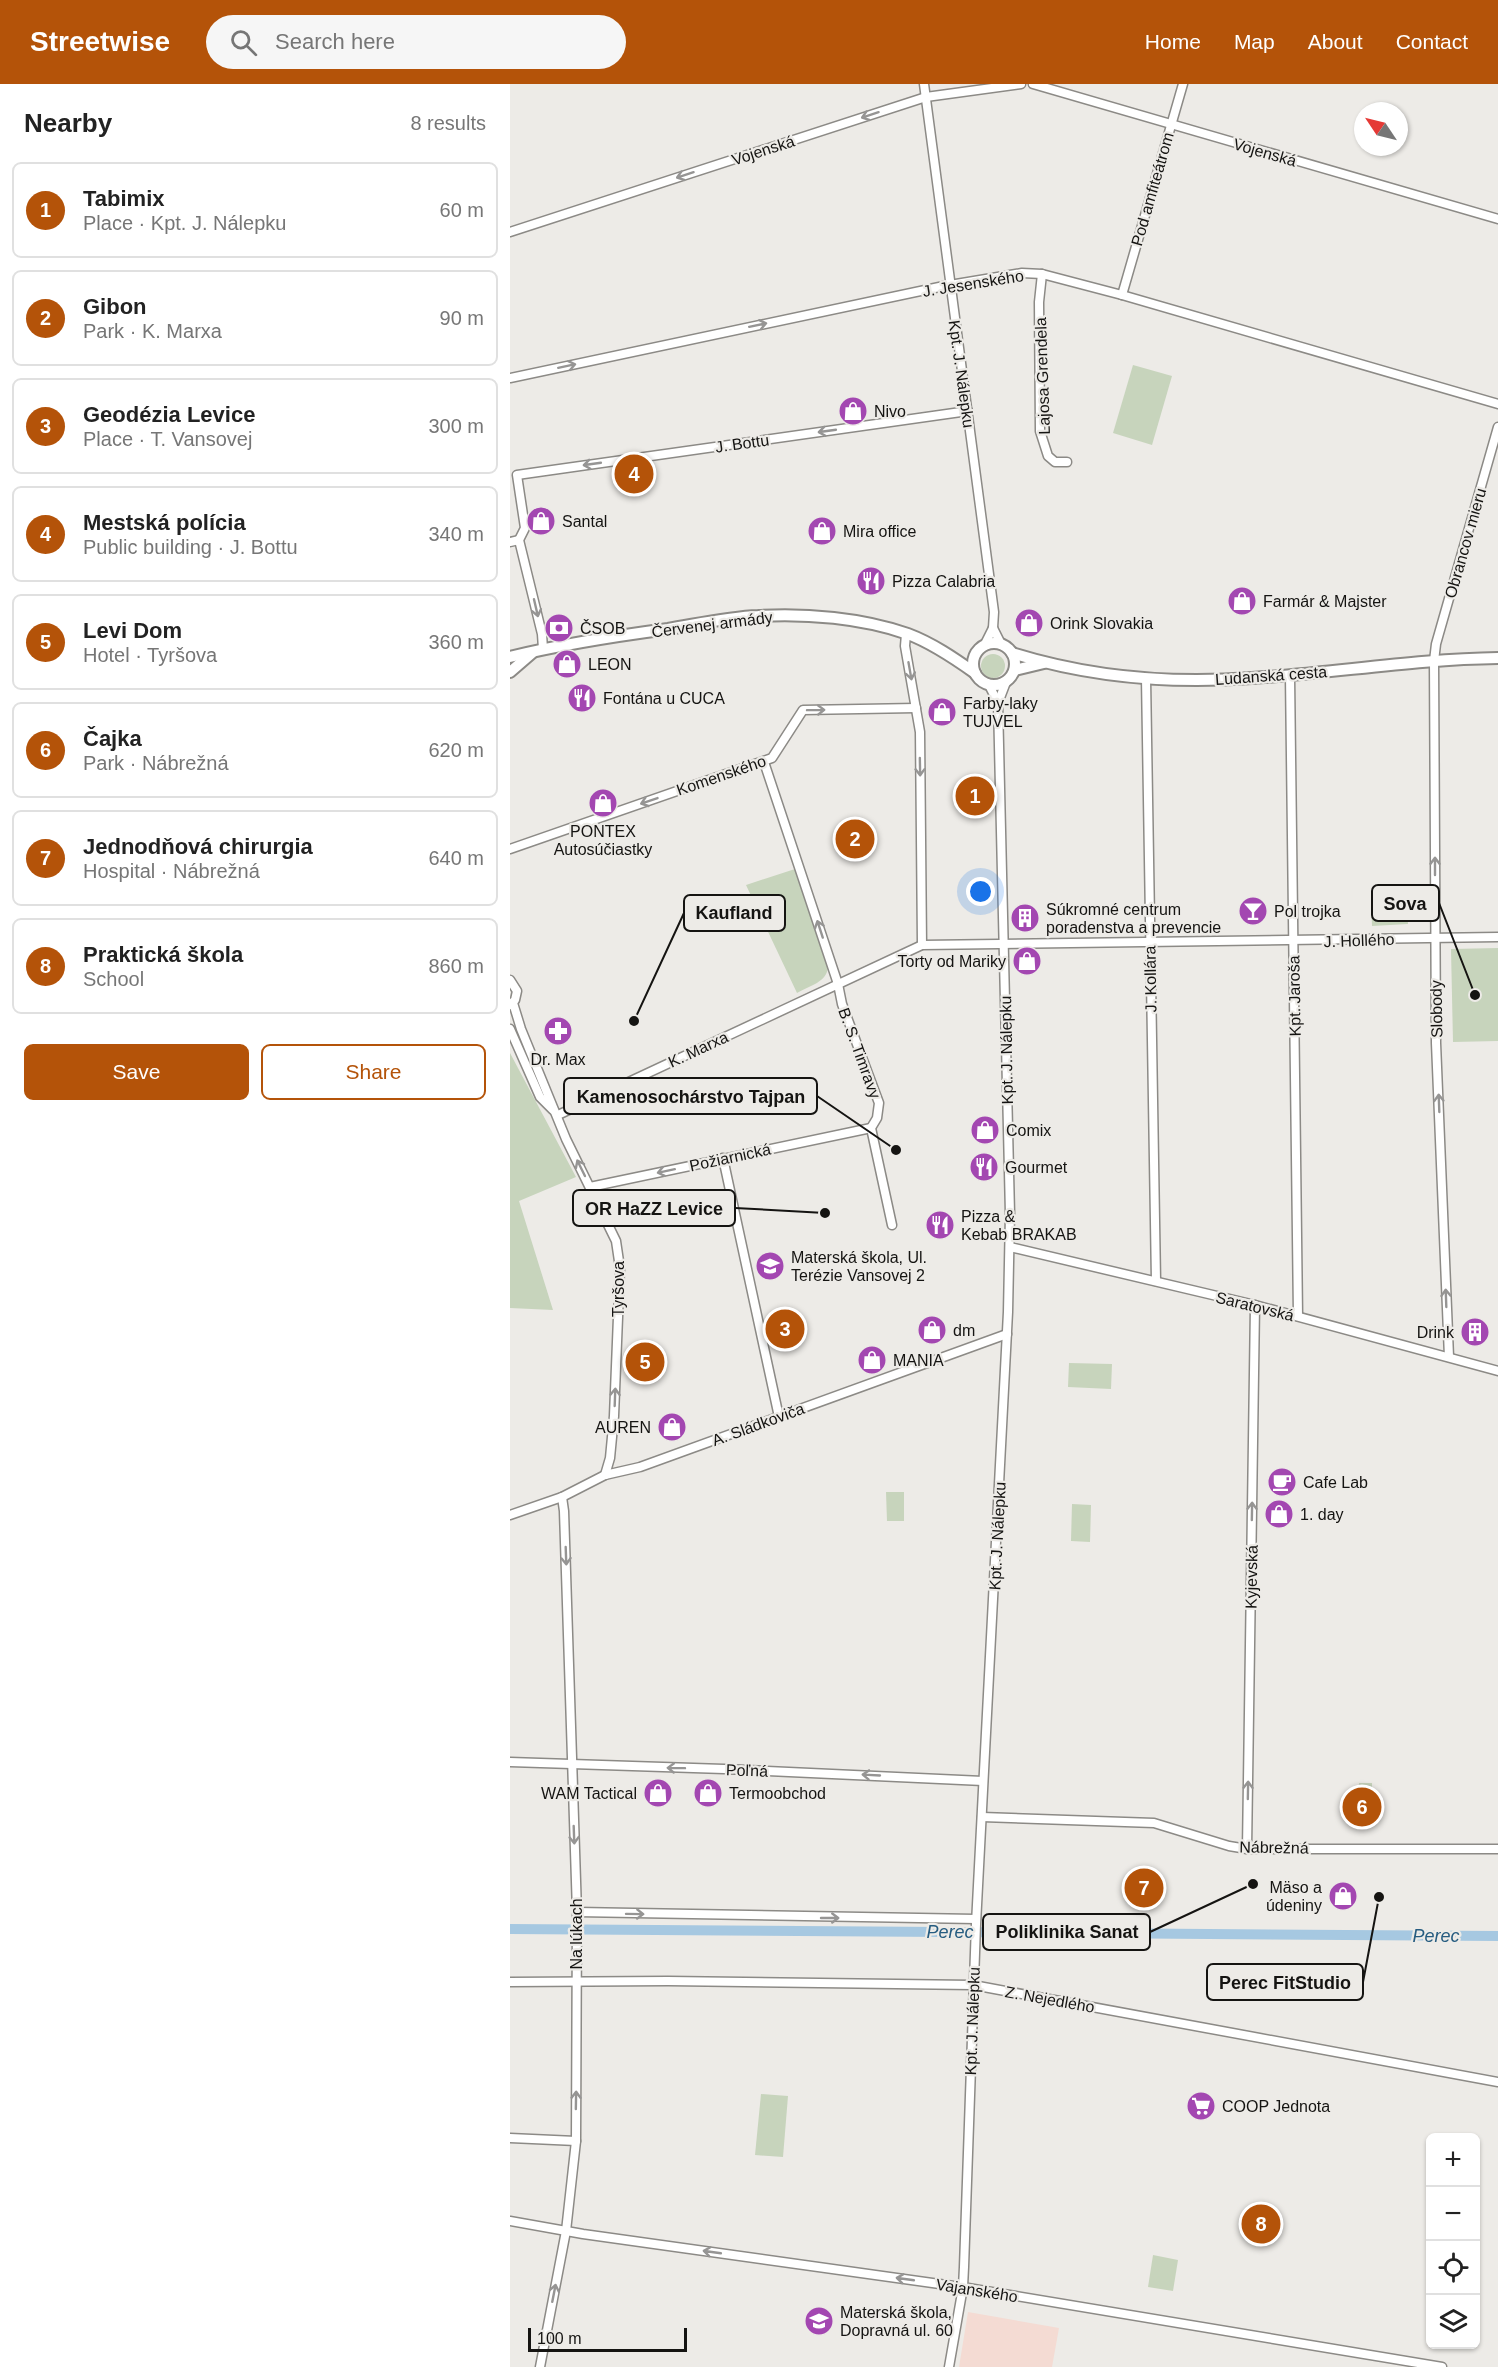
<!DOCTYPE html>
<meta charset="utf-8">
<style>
:root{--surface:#fff;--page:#f6f6f6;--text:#222;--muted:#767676;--line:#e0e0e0;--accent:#b45309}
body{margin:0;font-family:Arial,sans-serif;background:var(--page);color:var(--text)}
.controls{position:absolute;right:18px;bottom:18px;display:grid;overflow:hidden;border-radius:9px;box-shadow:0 2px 4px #0004}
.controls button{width:54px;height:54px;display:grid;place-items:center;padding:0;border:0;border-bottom:2px solid var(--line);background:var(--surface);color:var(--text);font:30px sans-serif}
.compass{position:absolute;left:844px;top:18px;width:54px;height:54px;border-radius:50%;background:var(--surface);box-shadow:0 2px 4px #0004;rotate:305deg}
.scale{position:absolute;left:18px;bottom:15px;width:159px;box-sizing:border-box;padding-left:6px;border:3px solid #151412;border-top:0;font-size:16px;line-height:21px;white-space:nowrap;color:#151412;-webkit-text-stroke:4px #edebe7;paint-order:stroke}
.you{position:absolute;left:471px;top:808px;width:21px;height:21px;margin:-15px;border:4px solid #fff;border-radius:50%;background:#1a73e8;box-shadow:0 0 0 9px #1a73e833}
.badge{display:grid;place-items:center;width:39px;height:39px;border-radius:50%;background:var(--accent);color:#fff;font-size:20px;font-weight:700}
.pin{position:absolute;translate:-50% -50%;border:3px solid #fff;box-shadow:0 2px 6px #0006}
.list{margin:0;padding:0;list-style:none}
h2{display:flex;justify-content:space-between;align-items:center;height:78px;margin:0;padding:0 24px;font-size:26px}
h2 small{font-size:20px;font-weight:400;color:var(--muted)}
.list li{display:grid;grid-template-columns:39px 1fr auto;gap:18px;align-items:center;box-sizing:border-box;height:96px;margin:0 12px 12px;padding:0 12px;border:2px solid var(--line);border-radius:9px}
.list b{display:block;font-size:22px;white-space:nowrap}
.list p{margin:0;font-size:20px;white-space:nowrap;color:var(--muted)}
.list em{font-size:20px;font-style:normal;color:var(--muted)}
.actions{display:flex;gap:12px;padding:18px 24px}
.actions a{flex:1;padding:14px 0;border:2px solid var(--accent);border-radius:9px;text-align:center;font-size:21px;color:var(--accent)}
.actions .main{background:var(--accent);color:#fff}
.icon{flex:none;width:33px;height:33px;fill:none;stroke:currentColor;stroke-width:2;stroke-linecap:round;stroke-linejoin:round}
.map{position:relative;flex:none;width:988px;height:2283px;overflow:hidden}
header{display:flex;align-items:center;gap:36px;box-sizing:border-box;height:84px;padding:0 30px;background:var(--accent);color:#fff}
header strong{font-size:28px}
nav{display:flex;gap:33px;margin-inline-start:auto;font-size:21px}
.search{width:420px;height:54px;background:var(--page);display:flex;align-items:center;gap:15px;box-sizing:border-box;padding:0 21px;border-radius:33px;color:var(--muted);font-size:22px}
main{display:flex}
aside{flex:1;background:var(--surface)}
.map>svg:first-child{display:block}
.industrial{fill:#f4dbd3}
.green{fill:#c7d4bc}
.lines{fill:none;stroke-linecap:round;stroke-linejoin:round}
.canal{stroke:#a6c8e1;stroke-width:10}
.minor-casing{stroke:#8c8a86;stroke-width:11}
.tertiary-casing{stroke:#8c8a86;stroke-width:14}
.minor{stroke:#fff;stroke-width:8}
.tertiary{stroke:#fff;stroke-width:10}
.oneway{stroke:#969594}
.labels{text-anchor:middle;stroke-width:4.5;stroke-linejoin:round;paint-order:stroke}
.street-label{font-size:16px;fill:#151412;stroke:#edebe7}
.poi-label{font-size:16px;fill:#151412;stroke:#edebe7;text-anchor:start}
.water-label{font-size:18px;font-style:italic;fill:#265c80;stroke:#edebe7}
.leader{fill:none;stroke:#151412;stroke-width:2}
.callout-dot{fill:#151412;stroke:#edebe7;stroke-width:2}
.callout{fill:#edebe7;stroke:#151412;stroke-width:2}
.callout-label{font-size:18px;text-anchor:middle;font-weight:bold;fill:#151412}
</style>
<header>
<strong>Streetwise</strong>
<div class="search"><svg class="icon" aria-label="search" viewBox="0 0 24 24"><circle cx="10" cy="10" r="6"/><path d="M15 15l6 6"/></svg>Search here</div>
<nav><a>Home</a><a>Map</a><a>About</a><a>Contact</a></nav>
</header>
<main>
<aside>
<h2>Nearby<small>8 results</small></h2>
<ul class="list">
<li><span class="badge">1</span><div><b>Tabimix</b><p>Place · Kpt. J. Nálepku</p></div><em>60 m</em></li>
<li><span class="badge">2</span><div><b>Gibon</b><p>Park · K. Marxa</p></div><em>90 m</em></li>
<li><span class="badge">3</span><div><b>Geodézia Levice</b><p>Place · T. Vansovej</p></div><em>300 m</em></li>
<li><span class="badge">4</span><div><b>Mestská polícia</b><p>Public building · J. Bottu</p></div><em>340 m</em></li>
<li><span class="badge">5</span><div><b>Levi Dom</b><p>Hotel · Tyršova</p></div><em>360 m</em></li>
<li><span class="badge">6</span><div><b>Čajka</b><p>Park · Nábrežná</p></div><em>620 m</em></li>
<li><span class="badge">7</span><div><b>Jednodňová chirurgia</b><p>Hospital · Nábrežná</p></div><em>640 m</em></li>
<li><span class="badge">8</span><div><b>Praktická škola</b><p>School</p></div><em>860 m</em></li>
</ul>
<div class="actions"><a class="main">Save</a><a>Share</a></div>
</aside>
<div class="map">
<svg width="988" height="2283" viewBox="0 0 988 2283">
<rect width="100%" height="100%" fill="#edebe7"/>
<polygon class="industrial" points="458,2228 549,2244 542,2283 449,2283"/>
<g class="green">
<polygon points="623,281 662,292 642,361 603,349"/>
<circle cx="483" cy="582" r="12"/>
<polygon points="348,735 357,740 357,767 338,769 330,743"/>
<path d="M285,785L318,882C318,898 299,902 287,909L236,801Z"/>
<polygon points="914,813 914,822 897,823 898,840 862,842 861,816"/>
<polygon points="988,864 988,957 943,958 941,865"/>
<polygon points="0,969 66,1093 9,1117 43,1226 0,1224"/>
<polygon points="559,1279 602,1280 601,1305 558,1303"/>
<polygon points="376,1408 394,1408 394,1437 377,1437"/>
<polygon points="562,1420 581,1421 580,1458 561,1457"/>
<polygon points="849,1699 862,1699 862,1738 835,1738 835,1728 848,1717"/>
<polygon points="251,2010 278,2012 273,2073 245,2071"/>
<polygon points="643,2171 668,2176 663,2207 638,2203"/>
</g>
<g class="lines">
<polyline class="canal" points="0,1845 988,1852"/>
<g class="minor-casing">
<g id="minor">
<polyline points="414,0 484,528 483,544 491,560"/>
<polyline points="523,0 988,135"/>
<polyline points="0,148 416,13 511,0"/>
<polyline points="532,190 529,218 530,347 538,372 545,378 557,378"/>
<polyline points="612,211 673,0"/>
<polyline points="0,294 434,202 512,189 532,190 612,211 988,320"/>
<polyline points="0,458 9,456"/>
<polyline points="396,550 395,562 410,648 412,861"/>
<polyline points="474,562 483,544"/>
<polyline points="33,565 32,550 9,456 15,444 7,391 458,327"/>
<polyline points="780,592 788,1232"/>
<polyline points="636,594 646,1197"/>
<polyline points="479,601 488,619"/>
<polyline points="254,678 328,900 332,920 369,1019 367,1034 361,1044 382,1141"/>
<polyline points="0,765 262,674 293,626 406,624"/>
<polyline points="0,896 7,907 5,916 0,921"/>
<polyline points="3,919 11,945 56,1055 106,1157 110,1184 104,1332 100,1374 95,1391"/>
<polyline points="0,945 30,1013 43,1026"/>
<polyline points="48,1031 412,861 988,853"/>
<polyline points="213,1074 269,1333"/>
<polyline points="80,1103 361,1044"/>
<polyline points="500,1163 745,1221 988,1287"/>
<polyline points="939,1273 926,959 924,577 926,560 988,343"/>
<polyline points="0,1431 52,1413 95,1391 130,1383 497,1250"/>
<polyline points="0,1678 214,1685 473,1697"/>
<polyline points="472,1733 644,1739 719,1762 737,1765 988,1765"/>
<polyline points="737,1765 745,1221"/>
<polyline points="67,1828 466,1835"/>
<polyline points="0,1898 158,1897 463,1901 988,1998"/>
<polyline points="0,2054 66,2057"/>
<polyline points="0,2137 73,2150 458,2204 932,2283"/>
<polyline points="30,2283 56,2147 66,2057 67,1828 54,1427 52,1413"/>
<polyline points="439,2283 453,2203 454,2183 466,1840 498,1228 500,1130 488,619 496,598"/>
</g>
</g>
<g class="tertiary-casing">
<g id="tertiary">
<circle cx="484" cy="580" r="21"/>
<path d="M502,569C579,593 661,600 742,594C824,589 906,575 988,574"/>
<path d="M0,573C52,560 105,552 158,545C188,540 218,533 248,532C295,529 353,534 398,550C422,559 444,574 465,589"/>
<polyline points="505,586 534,579"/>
<polyline points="0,588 22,569"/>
</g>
</g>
<use href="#minor" class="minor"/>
<use href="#tertiary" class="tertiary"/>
</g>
<defs><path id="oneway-shaft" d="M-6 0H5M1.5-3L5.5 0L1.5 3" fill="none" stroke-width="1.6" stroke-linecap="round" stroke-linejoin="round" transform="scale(1.5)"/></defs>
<g class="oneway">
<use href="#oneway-shaft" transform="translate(360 31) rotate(162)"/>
<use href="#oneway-shaft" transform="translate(175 91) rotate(162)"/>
<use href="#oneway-shaft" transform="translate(248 241) rotate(-12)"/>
<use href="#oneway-shaft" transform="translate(57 282) rotate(-12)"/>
<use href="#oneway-shaft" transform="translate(317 347) rotate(172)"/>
<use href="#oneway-shaft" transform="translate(82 380) rotate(172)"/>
<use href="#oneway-shaft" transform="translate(26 524) rotate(77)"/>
<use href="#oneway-shaft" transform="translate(400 587) rotate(80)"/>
<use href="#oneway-shaft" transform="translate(306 626) rotate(-1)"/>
<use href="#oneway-shaft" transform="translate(410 683) rotate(89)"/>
<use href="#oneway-shaft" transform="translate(139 717) rotate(161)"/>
<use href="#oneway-shaft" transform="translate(925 782) rotate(-90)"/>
<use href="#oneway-shaft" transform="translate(310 845) rotate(-108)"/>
<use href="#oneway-shaft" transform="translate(929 1019) rotate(-92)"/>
<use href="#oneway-shaft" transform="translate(71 1084) rotate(-116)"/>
<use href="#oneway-shaft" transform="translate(156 1087) rotate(168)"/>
<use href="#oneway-shaft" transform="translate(936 1214) rotate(-92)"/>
<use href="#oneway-shaft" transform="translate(105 1313) rotate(-88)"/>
<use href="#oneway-shaft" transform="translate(742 1427) rotate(-89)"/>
<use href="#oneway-shaft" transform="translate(56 1472) rotate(88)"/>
<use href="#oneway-shaft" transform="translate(166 1684) rotate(-179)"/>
<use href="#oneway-shaft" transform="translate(361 1691) rotate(-177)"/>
<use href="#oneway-shaft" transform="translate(738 1706) rotate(-89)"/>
<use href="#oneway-shaft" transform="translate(64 1751) rotate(88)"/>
<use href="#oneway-shaft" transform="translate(125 1830) rotate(1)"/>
<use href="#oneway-shaft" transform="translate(320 1834)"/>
<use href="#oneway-shaft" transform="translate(66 2016) rotate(-89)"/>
<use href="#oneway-shaft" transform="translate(202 2168) rotate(-172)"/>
<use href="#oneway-shaft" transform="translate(395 2195) rotate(-172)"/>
<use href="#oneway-shaft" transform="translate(44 2209) rotate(-79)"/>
</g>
<defs>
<g id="shop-disc" transform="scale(1.5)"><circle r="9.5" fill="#a347b1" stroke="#edebe7"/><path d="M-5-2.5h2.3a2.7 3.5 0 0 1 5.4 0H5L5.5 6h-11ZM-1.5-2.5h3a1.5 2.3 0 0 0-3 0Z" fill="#fff"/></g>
<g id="restaurant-disc" transform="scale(1.5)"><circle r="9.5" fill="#a347b1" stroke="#edebe7"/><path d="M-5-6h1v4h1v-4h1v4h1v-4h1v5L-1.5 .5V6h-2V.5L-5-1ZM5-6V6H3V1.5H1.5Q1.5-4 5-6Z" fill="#fff"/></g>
<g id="bank-disc" transform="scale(1.5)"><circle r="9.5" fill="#a347b1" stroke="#edebe7"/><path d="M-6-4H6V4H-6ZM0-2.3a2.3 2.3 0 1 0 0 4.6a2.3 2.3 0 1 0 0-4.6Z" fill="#fff"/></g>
<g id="bar-disc" transform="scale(1.5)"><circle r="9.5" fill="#a347b1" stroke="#edebe7"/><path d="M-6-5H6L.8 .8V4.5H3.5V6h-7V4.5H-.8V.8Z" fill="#fff"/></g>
<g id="building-disc" transform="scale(1.5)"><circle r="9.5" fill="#a347b1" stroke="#edebe7"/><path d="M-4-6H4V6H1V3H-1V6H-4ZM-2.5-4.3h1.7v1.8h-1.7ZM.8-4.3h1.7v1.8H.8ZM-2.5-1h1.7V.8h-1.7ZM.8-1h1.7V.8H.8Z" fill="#fff"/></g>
<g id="pharmacy-disc" transform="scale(1.5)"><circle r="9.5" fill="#a347b1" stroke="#edebe7"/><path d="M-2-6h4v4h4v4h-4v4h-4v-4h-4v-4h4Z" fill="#fff"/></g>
<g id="school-disc" transform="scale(1.5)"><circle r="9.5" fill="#a347b1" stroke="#edebe7"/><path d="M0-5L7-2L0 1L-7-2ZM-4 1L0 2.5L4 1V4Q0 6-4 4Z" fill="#fff"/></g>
<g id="cafe-disc" transform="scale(1.5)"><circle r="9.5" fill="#a347b1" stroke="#edebe7"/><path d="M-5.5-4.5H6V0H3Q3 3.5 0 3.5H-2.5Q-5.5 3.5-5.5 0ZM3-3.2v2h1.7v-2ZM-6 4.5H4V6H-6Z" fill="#fff"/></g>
<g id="supermarket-disc" transform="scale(1.5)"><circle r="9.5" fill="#a347b1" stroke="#edebe7"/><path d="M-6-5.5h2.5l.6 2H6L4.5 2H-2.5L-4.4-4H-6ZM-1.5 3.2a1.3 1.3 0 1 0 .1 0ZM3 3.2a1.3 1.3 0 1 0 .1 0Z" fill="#fff"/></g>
</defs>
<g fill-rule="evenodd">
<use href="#shop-disc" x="343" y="327"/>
<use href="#shop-disc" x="31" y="437"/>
<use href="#shop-disc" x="312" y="447"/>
<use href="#restaurant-disc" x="361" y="497"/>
<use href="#shop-disc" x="732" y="517"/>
<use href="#shop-disc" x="519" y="539"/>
<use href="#bank-disc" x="49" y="544"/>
<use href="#shop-disc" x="57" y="580"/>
<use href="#restaurant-disc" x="72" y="614"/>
<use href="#shop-disc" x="432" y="628"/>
<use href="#shop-disc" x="93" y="719"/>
<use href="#bar-disc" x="743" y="827"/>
<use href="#building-disc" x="515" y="834"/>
<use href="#shop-disc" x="517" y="877"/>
<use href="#pharmacy-disc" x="48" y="947"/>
<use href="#shop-disc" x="475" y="1046"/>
<use href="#restaurant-disc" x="474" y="1083"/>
<use href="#restaurant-disc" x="430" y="1141"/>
<use href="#school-disc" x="260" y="1182"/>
<use href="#shop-disc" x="422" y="1246"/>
<use href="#building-disc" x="965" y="1248"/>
<use href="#shop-disc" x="362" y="1276"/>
<use href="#shop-disc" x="162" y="1343"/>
<use href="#cafe-disc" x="772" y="1398"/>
<use href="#shop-disc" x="769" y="1430"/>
<use href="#shop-disc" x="148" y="1709"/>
<use href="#shop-disc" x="198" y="1709"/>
<use href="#shop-disc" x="833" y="1812"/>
<use href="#supermarket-disc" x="691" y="2022"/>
<use href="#school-disc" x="309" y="2237"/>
</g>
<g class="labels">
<g class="street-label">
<text transform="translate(253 66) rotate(-18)" y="6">Vojenská</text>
<text transform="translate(755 68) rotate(16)" y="6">Vojenská</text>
<text transform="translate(642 105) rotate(-74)" y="6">Pod amfiteátrom</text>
<text transform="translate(463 199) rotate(-9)" y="6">J. Jesenského</text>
<text transform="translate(452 290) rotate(82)" y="6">Kpt. J. Nálepku</text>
<text transform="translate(532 292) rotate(-92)" y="6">Lajosa Grendela</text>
<text transform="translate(232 359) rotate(-8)" y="6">J. Bottu</text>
<text transform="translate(955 459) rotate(-74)" y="6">Obrancov mieru</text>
<text transform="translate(202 540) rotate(-7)" y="6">Červenej armády</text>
<text transform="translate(761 591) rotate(-4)" y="6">Ludanská cesta</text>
<text transform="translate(211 691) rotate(-19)" y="6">Komenského</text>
<text transform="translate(849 856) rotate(-2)" y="6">J. Hollého</text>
<text transform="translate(640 895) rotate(-91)" y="6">J. Kollára</text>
<text transform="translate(784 912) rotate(-91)" y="6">Kpt. Jaroša</text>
<text transform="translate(926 925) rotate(-91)" y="6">Slobody</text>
<text transform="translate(188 965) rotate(-25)" y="6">K. Marxa</text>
<text transform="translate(496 966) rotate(-91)" y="6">Kpt. J. Nálepku</text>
<text transform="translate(350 969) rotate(70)" y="6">B. S. Timravy</text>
<text transform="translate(220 1073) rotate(-12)" y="6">Požiarnická</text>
<text transform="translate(108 1205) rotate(-90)" y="6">Tyršova</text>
<text transform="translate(745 1222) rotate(14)" y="6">Saratovská</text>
<text transform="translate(248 1340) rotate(-20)" y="6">A. Sládkoviča</text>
<text transform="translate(487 1452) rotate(-87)" y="6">Kpt. J. Nálepku</text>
<text transform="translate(741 1493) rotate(-89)" y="6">Kyjevská</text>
<text transform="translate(237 1686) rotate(2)" y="6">Poľná</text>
<text transform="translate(764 1763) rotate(1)" y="6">Nábrežná</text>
<text transform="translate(66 1850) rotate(-90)" y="6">Na lúkach</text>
<text transform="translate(540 1915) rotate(10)" y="6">Z. Nejedlého</text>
<text transform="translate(462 1937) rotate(-88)" y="6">Kpt. J. Nálepku</text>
<text transform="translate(467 2206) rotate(9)" y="6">Vajanského</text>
</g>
<g class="poi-label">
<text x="364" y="333">Nivo</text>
<text x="52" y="443">Santal</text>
<text x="333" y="453">Mira office</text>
<text x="382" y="503">Pizza Calabria</text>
<text x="753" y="523">Farmár &amp; Majster</text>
<text x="540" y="545">Orink Slovakia</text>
<text x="70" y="550">ČSOB</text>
<text x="78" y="586">LEON</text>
<text x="93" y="620">Fontána u CUCA</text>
<text x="453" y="625">Farby-laky<tspan x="453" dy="18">TUJVEL</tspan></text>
<text x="93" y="753" text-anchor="middle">PONTEX<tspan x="93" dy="18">Autosúčiastky</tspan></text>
<text x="536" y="831">Súkromné centrum<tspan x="536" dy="18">poradenstva a prevencie</tspan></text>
<text x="764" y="833">Pol trojka</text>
<text x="496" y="883" text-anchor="end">Torty od Mariky</text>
<text x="48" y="981" text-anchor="middle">Dr. Max</text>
<text x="496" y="1052">Comix</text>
<text x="495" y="1089">Gourmet</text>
<text x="451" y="1138">Pizza &amp;<tspan x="451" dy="18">Kebab BRAKAB</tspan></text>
<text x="281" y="1179">Materská škola, Ul.<tspan x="281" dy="18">Terézie Vansovej 2</tspan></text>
<text x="443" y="1252">dm</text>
<text x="944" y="1254" text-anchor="end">Drink</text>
<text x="383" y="1282">MANIA</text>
<text x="141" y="1349" text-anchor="end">AUREN</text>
<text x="793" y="1404">Cafe Lab</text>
<text x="790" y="1436">1. day</text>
<text x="127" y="1715" text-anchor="end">WAM Tactical</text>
<text x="219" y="1715">Termoobchod</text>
<text x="812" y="1809" text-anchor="end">Mäso a<tspan x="812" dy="18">údeniny</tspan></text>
<text x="712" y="2028">COOP Jednota</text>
<text x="330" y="2234">Materská škola,<tspan x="330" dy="18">Dopravná ul. 60</tspan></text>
</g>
<g class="water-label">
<text x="440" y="1854">Perec</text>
<text x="926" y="1858">Perec</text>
</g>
</g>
<path class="leader" d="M965 911L929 819M124 937L174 829M386 1066L307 1012M315 1129L225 1124M743 1800L640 1848M869 1813L853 1898"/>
<g class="callout-dot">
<circle cx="965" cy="911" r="6"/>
<circle cx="124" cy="937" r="6"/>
<circle cx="386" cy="1066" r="6"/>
<circle cx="315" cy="1129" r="6"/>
<circle cx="743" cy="1800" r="6"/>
<circle cx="869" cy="1813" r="6"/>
</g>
<g class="callout">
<rect x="862" y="801" width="67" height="36" rx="6"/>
<rect x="174" y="811" width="101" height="36" rx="6"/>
<rect x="54" y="994" width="253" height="36" rx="6"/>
<rect x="63" y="1106" width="162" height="36" rx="6"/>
<rect x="473" y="1830" width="167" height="36" rx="6"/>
<rect x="697" y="1880" width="156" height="36" rx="6"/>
</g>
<g class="callout-label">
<text x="895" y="826">Sova</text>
<text x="224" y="835">Kaufland</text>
<text x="181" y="1019">Kamenosochárstvo Tajpan</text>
<text x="144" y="1131">OR HaZZ Levice</text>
<text x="557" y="1854">Poliklinika Sanat</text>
<text x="775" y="1905">Perec FitStudio</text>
</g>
</svg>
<div class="controls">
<button>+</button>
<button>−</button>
<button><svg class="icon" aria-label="locate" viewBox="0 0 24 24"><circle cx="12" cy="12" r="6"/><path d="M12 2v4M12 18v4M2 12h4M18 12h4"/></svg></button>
<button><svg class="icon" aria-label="layers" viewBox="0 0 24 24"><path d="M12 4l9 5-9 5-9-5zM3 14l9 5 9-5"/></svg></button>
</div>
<svg class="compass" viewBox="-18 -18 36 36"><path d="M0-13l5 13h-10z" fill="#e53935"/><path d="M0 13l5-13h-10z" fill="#767676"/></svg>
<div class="scale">100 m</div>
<div class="you"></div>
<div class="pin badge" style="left:465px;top:712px">1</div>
<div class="pin badge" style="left:345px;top:755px">2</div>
<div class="pin badge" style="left:275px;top:1245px">3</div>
<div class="pin badge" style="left:124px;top:390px">4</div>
<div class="pin badge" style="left:135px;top:1278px">5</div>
<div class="pin badge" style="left:852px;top:1723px">6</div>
<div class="pin badge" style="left:634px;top:1804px">7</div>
<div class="pin badge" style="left:751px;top:2140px">8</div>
</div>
</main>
